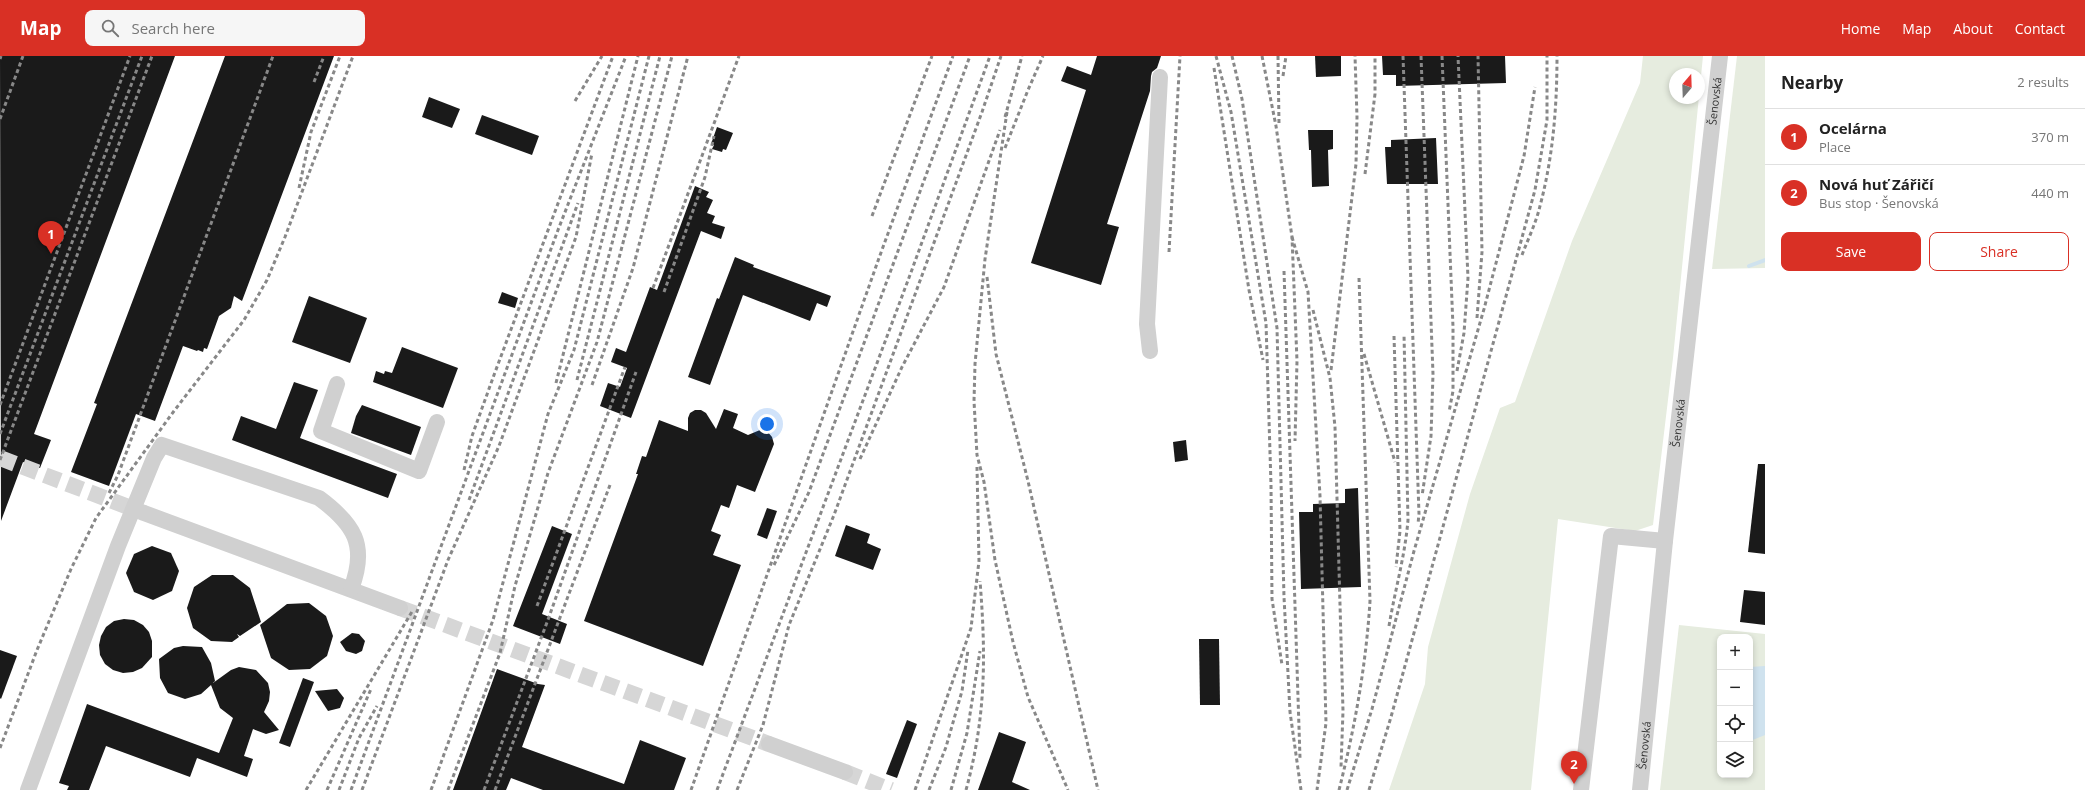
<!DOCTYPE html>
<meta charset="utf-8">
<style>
:root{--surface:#fff;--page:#f6f6f6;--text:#222;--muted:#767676;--line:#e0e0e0;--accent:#d93025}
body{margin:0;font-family:"Open Sans",sans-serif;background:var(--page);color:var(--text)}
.controls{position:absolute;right:12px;bottom:12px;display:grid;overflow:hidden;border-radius:8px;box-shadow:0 2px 6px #0003}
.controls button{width:36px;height:36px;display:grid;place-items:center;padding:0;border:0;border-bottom:1px solid var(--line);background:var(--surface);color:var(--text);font:20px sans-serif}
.compass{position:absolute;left:1669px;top:12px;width:36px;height:36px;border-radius:50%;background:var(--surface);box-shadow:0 2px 6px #0003;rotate:19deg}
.you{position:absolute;left:767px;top:368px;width:14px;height:14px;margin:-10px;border:3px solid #fff;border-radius:50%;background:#1a73e8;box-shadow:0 0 0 6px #1a73e833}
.badge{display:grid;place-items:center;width:26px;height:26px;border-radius:50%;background:var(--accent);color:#fff;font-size:13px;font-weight:700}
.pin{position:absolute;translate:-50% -33px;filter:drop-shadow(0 1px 2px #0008)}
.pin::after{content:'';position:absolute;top:21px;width:14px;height:12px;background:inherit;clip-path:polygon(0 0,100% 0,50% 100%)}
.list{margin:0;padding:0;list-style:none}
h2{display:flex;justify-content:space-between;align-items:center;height:52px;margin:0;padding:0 16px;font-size:17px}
h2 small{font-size:13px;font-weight:400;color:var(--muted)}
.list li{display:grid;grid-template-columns:26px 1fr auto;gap:12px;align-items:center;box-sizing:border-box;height:56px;padding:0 16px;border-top:1px solid var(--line)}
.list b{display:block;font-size:15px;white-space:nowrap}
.list p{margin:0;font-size:13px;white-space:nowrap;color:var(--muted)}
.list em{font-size:13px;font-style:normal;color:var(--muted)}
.actions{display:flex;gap:8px;padding:12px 16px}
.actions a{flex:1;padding:9px 0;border:1px solid var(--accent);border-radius:8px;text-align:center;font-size:14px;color:var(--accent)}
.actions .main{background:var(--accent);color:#fff}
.icon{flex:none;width:22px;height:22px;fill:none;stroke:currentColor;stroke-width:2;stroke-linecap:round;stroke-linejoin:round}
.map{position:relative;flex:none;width:1765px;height:734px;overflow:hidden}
header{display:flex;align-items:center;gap:24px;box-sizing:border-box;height:56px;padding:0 20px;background:var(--accent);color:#fff}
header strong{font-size:19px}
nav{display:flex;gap:22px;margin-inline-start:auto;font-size:14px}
.search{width:280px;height:36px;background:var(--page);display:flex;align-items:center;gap:10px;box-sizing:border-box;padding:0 14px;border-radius:8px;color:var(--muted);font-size:15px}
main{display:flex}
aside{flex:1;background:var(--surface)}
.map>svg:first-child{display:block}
.green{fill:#e6ecdf;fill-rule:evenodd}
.water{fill:#cfe2ee}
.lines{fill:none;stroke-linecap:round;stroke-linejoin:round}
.stream{stroke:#cfe2ee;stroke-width:4}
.building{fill:#1a1a1a}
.minor-tunnel{stroke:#d6d6d6;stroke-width:16;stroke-dasharray:16 8;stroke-linecap:butt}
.minor{stroke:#d0d0d0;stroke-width:16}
.rail{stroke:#888;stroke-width:3;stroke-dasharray:4 3;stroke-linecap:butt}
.labels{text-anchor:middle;stroke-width:4;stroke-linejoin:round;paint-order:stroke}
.street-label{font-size:11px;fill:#333;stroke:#fff}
</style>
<header>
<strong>Map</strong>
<div class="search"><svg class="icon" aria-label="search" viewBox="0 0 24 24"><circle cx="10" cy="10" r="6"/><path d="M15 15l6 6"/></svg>Search here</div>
<nav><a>Home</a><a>Map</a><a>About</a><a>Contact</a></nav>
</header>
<main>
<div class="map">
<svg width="1765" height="734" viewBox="0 0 1765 734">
<rect width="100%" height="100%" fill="#fff"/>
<g class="green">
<path d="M1643,0H1703L1673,302L1653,469L1635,475L1558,463L1531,734H1389L1425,628L1428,591L1470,438L1500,352L1515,346L1572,185L1640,27ZM1675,18H1699V42H1675Z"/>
<polygon points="1737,0 1765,0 1765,212 1712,213"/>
<path d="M1679,569L1765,578V734H1660ZM1720,581H1750V719H1720Z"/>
</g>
<polygon class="water" points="1765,610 1765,679 1750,685 1750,611"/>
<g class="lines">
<polyline class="stream" points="1749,210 1765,204"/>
</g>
<g class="building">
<polygon points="0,0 175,0 34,378 51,384 40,412 23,406 1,465"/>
<polygon points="225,0 334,0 242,245 234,240 231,252 219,260 207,293 204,292 203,296 198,294 197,295 183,290 155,365 136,358 109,430 71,416 97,348 94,347"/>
<polygon points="1097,0 1161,0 1157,12 1152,16 1151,20 1150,35 1107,168 1119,171 1101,229 1031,207 1086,34 1061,25 1067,10 1091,19"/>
<polygon points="1315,0 1341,0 1341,20 1316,21"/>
<polygon points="1382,0 1505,0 1506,27 1396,30 1396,19 1383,19"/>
<polygon points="429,41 460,53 452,72 422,61"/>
<polygon points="482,59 539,80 532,99 475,78"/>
<polygon points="717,71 733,77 726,94 723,93 722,96 712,93 714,89 711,88"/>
<polygon points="1308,74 1333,74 1333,93 1328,94 1329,130 1312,131 1311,94 1309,94"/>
<polygon points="1436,82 1438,128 1387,128 1385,91 1391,91 1391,84"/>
<polygon points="695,130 709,136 706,141 713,144 707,157 715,160 712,167 725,171 721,183 701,175 631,362 600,350 608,327 620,331 627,312 611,306 616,292 626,296 650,231 657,234"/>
<polygon points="735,201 754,209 753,211 831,240 827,251 817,247 810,265 743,239 710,329 688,321 717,242 719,243"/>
<polygon points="502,236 518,242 515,252 498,247"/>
<polygon points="309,240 367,262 350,307 292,286"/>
<polygon points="402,291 458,312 443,352 373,326 376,315 384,318 385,315 392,317"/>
<polygon points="294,326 318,334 300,382 397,418 388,442 232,384 241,360 276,373"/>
<polygon points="362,349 421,371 411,399 351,377 356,360"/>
<polygon points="724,353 738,358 733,372 748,379 760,374 767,375 772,381 774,388 755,436 737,429 729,452 721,449 711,475 721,479 713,499 741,509 703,610 584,565 638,418 636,418 642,400 646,401 659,364 688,375 688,362 690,357 695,354 701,354 706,357 716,373"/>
<polygon points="1186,384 1188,404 1175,406 1173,386"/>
<polygon points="1758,408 1765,408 1765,498 1748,496"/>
<polygon points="1358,432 1361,531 1301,533 1299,456 1313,456 1313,448 1345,447 1345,433"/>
<polygon points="767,452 777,455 767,483 757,479"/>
<polygon points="846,469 870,478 867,487 881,493 873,514 835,500"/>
<polygon points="552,470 572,478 542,558 567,568 560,588 513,570"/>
<polygon points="152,490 171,497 179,515 172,535 153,544 134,536 126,517 134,498"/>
<polygon points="212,519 233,519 250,532 261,566 240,580 237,578 239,581 232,586 211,585 193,572 187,552 194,531"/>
<polygon points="1744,534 1765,536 1765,569 1740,566"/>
<polygon points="309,547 326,560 333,580 327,600 310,613 289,614 271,602 260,569 287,548"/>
<polygon points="124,563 134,564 143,569 149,576 152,585 152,601 142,612 133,616 123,617 113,614 105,608 100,599 99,589 101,580 106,571 114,565"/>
<polygon points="352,577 359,578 365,585 362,595 356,598 346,595 340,586"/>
<polygon points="1199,583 1219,583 1220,649 1200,649"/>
<polygon points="183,590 202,591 211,607 215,625 213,627 231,614 239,611 256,614 268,627 270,636 269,645 264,656 279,674 266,678 253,673 244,700 253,703 247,721 197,702 190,721 106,690 89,734 67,734 69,730 59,727 87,648 219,697 233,662 220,652 211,629 201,638 185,643 168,637 160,622 159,603 174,592"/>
<polygon points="0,594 17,600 1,643 0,642"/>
<polygon points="497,613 538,628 545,629 522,691 624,728 640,684 686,702 674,734 543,734 511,722 506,734 453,734"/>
<polygon points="303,622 314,626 290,691 279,687"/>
<polygon points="337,633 344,642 340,652 328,655 315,635"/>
<polygon points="907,664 917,668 897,722 886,718"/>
<polygon points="999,676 1026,686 1012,726 1030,734 978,734"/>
</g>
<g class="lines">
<g class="minor-tunnel">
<polyline points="0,402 144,457"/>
<polyline points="400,552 769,688"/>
<polyline points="845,716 891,734"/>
</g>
<g class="minor">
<polyline points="1150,295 1147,268 1160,21"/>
<polyline points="337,328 321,375 419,415 437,366"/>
<polyline points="144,457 400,552"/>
<polyline points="769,688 845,716"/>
<path d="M28,734L118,490L154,402L162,389L319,442C354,468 368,489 351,533"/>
<polyline points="1581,734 1611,480 1665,485"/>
<path id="s1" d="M1640,734L1665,485L1720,0"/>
</g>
<g class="rail">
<polyline points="1216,0 1231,56 1266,267 1271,429 1272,543 1282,609"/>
<polyline points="1232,0 1242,43 1277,272 1284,541 1290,656 1301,734"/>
<polyline points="1262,0 1276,70 1292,181 1297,305 1295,385"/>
<polyline points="1278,0 1279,68"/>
<polyline points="1403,0 1419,458 1418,468"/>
<polyline points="1421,0 1433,318 1431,380 1422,440"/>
<polyline points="1442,0 1453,271 1453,335 1449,356"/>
<polyline points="0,3 1,0"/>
<polyline points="1214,12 1249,234 1263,304"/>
<polyline points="1283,20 1286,0"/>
<polyline points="314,26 324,0"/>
<polyline points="575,45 602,0"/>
<polyline points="1007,56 985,203 975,308 974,345 977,399 984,426 995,504 1013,586 1028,641 1068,734"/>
<polyline points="1005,61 1022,0"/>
<polyline points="0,63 23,0"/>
<polyline points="1005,92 1028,34 1043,0"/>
<polyline points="1365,118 1375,38 1375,0"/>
<polyline points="299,132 311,76 340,0"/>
<polyline points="872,160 932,0"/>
<polyline points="1292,181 1308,236 1320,440 1326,667 1317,734"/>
<polyline points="1169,196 1180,0"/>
<path d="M1522,199C1528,183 1536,167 1540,150C1553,101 1557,51 1557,0"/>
<polyline points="1284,215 1300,702"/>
<polyline points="987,221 996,298 1028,425 1098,734"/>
<polyline points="653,232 739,0"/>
<polyline points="664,236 705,121 714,80"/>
<polyline points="1313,254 1330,322 1335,371 1343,655 1341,711"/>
<polyline points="1477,262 1482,196 1478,0"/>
<polyline points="1394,280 1400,475 1396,511"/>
<polyline points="1364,298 1395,406"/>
<polyline points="1331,314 1356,108 1357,61 1355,0"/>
<polyline points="1457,315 1464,277 1468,222 1458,0"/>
<polyline points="577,324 660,0"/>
<polyline points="556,327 638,0"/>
<polyline points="592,329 633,212 688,0"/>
<polyline points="0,349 130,0"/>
<polyline points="0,378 142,0"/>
<polyline points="860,403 902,311 944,231 1000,74"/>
<polyline points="0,404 152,0"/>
<polyline points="464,414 472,380 494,319 613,0"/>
<polyline points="109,437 118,419 273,0"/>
<polyline points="469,444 578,147"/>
<polyline points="774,509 809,436 970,0"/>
<polyline points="537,550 625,311"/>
<path d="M1389,570C1395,534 1405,500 1408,464L1404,278"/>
<polyline points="0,692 37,594 71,513 96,462 174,355 244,264 267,224 285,181 353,0"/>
<polyline points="306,734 413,554"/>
<polyline points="327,734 371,633"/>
<polyline points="339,734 359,682 377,650"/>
<polyline points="351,734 558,174 626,0"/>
<polyline points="362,734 448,504 499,390 576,181 592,97"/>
<polyline points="431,734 493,564 548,358 574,294 649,0"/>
<polyline points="448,734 500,597 515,530 548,417 597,286 672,0"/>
<polyline points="484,734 549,561 636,316"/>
<polyline points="495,734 610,429"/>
<polyline points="691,734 879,202 953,0"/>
<polyline points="717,734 910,219 990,0"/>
<polyline points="737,734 763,669 789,569 834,459 982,56 1001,0"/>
<polyline points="915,734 971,572 979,505 977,411"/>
<polyline points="929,734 946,691 962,635 968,594"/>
<polyline points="951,734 967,677 980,595"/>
<path d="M966,734C986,661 986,600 980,525"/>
<path d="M1339,734C1355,671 1366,609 1370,545L1359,222"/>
<polyline points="1347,734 1372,653 1414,495 1484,253 1524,100 1535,31"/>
<polyline points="1369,734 1391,661 1535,134 1547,64 1547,0"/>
</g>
</g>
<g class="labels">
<g class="street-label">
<text dy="4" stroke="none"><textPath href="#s1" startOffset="693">Šenovská</textPath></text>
<text dy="4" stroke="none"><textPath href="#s1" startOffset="369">Šenovská</textPath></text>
<text dy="4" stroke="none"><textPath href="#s1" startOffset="45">Šenovská</textPath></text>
</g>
</g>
</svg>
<div class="controls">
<button>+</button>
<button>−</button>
<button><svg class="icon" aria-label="locate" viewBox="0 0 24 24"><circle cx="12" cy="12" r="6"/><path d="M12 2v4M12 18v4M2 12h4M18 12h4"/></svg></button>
<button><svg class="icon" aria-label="layers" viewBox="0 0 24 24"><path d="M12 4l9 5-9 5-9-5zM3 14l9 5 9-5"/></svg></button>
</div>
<svg class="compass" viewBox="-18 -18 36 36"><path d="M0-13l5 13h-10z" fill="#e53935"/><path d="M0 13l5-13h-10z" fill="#767676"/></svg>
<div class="you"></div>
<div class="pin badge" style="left:51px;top:198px">1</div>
<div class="pin badge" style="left:1574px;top:728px">2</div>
</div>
<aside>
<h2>Nearby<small>2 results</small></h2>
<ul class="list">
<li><span class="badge">1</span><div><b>Ocelárna</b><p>Place</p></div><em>370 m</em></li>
<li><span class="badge">2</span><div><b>Nová huť Zářičí</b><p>Bus stop · Šenovská</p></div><em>440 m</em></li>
</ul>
<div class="actions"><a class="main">Save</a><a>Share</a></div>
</aside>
</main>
